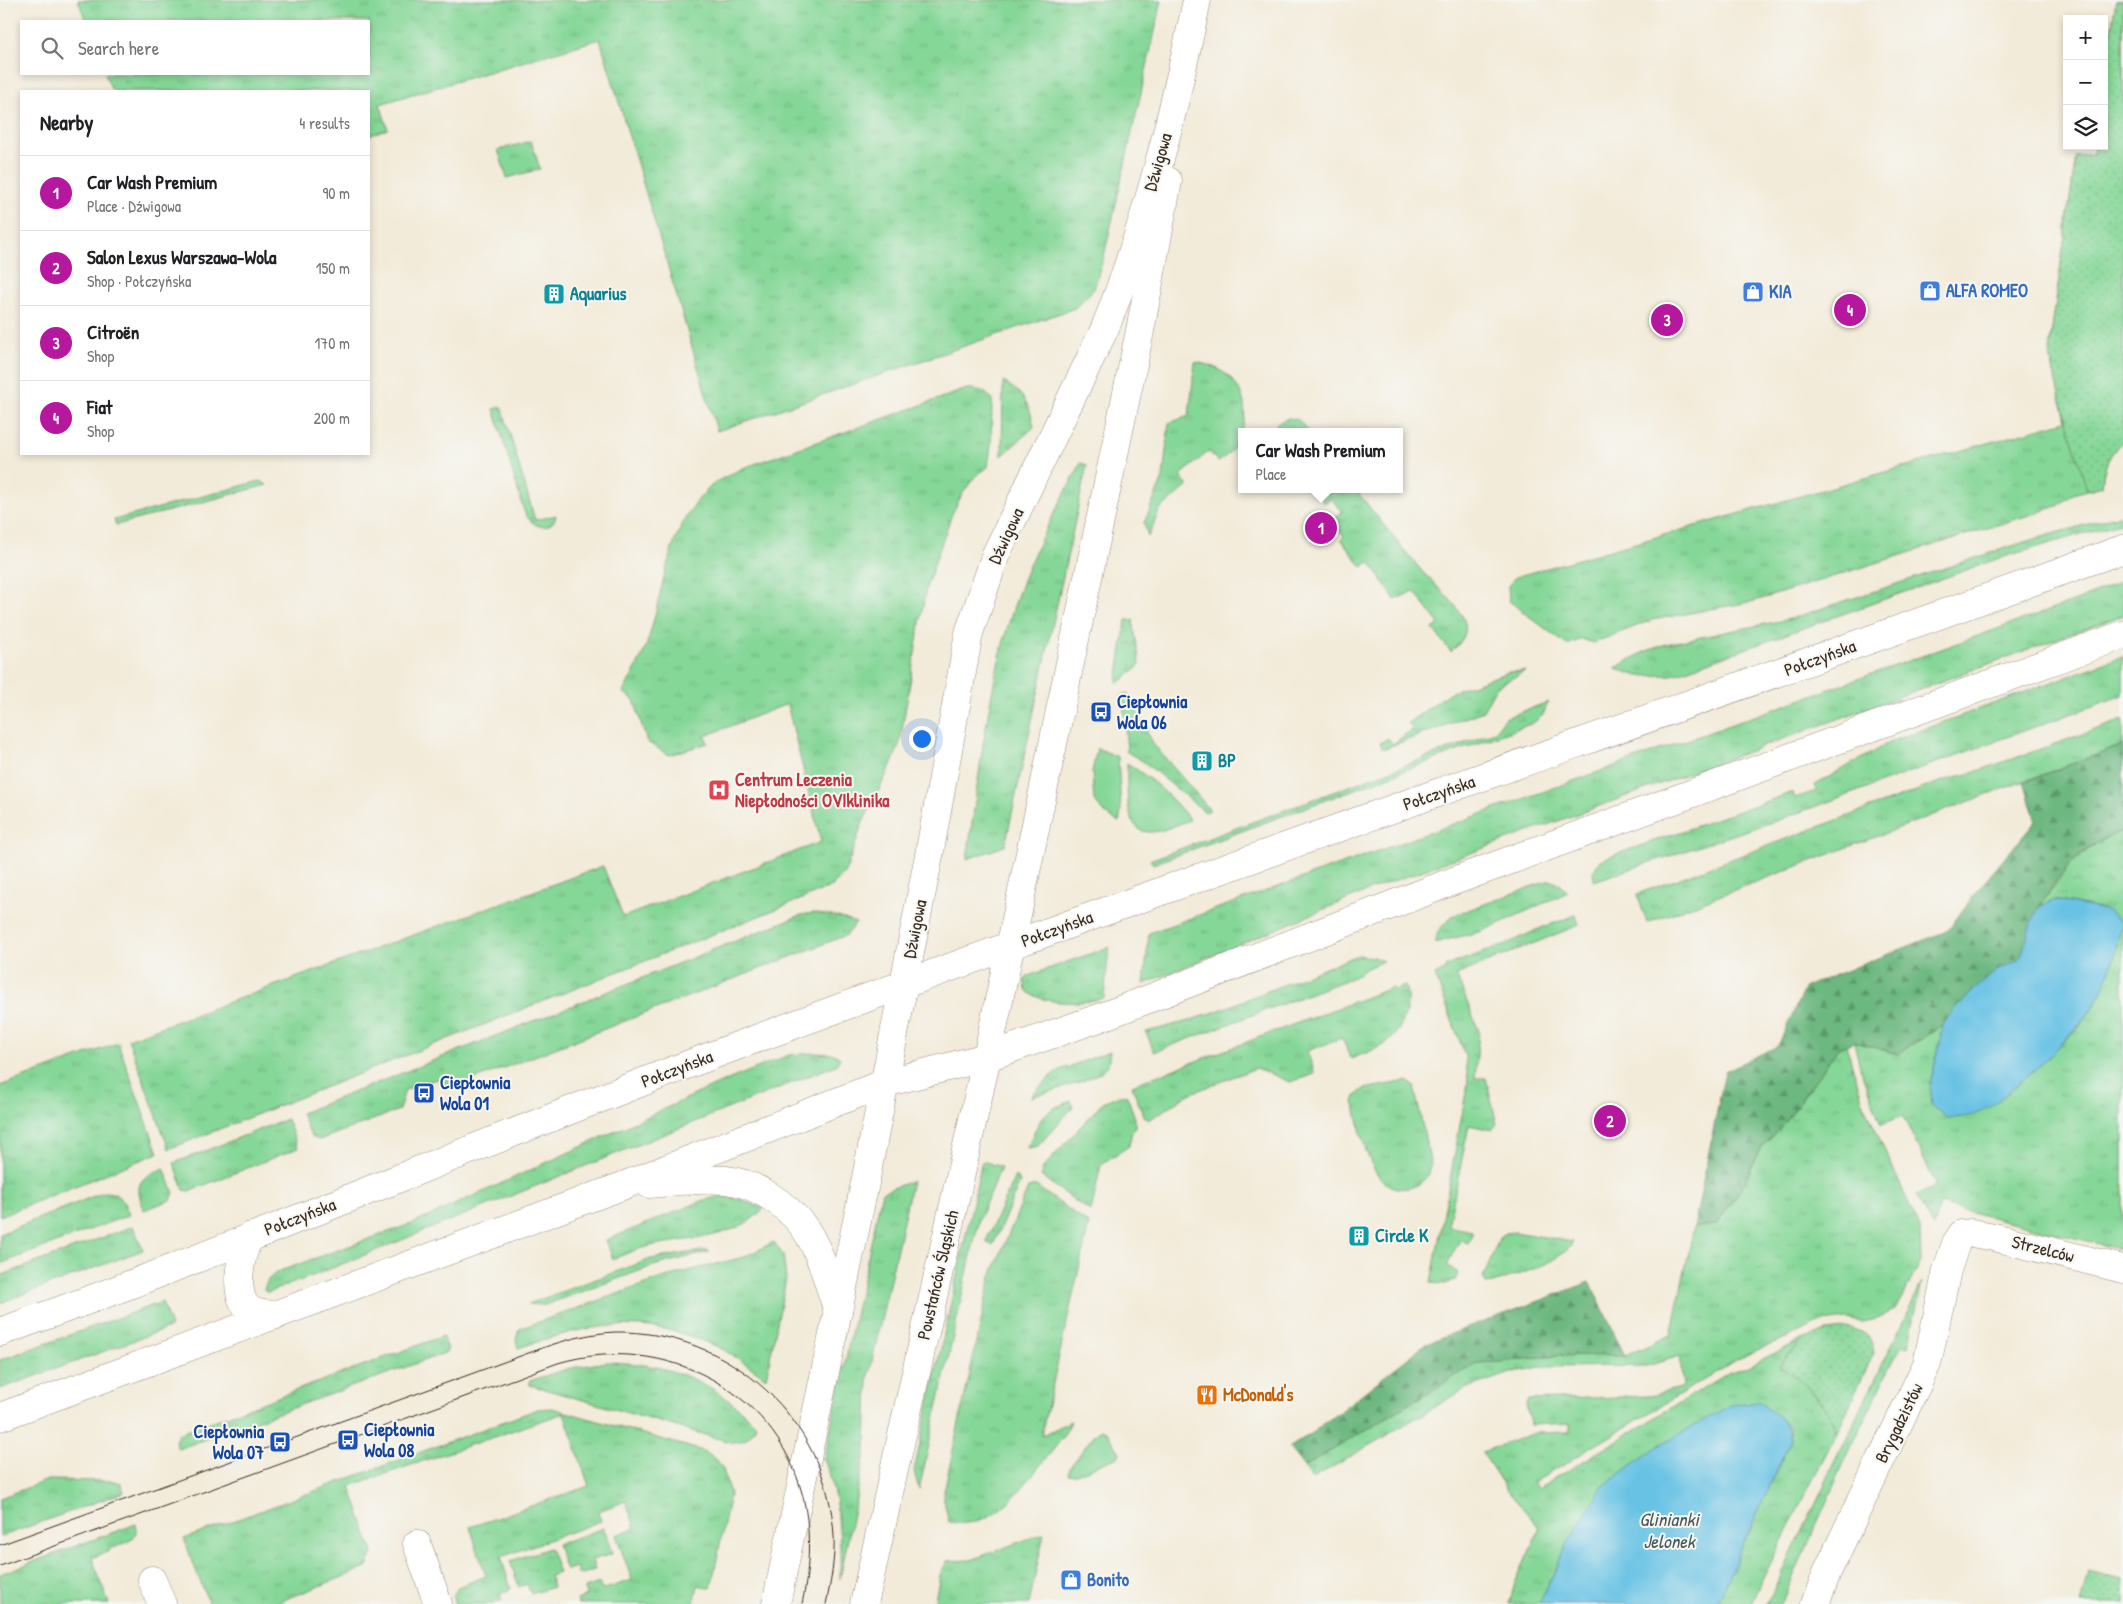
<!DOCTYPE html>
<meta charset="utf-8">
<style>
:root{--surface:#fff;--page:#f2f2f2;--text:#202124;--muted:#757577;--line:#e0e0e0;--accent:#b5179e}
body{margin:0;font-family:"Patrick Hand",sans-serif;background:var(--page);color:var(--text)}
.controls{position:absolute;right:15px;top:15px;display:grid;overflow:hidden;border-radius:0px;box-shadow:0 2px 8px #0003}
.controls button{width:45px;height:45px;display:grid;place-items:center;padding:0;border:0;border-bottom:1px solid var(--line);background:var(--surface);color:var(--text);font:25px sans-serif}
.you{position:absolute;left:921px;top:738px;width:18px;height:18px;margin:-12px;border:4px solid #fff;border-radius:50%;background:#1a73e8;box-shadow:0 0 0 8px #1a73e833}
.badge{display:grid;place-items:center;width:32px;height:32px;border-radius:50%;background:var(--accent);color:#fff;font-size:16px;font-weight:700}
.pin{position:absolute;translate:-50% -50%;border:2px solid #fff;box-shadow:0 1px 5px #0006}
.popup{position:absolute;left:1238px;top:428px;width:165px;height:65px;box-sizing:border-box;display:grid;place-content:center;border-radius:0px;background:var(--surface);filter:drop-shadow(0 1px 4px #0005);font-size:16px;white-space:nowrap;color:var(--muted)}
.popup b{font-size:19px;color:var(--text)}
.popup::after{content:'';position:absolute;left:50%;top:100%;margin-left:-10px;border:10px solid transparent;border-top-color:var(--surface)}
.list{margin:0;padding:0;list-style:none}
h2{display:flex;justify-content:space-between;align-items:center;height:65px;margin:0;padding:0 20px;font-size:21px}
h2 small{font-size:16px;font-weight:400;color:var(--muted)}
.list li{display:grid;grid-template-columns:32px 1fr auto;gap:15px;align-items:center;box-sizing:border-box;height:75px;padding:0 20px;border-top:1px solid var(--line)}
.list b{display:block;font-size:19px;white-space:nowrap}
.list p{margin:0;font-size:16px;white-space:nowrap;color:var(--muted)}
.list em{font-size:16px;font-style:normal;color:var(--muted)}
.icon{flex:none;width:28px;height:28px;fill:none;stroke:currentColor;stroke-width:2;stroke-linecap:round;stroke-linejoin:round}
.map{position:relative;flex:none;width:2123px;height:1604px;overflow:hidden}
.search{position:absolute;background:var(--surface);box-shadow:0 2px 8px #0003;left:20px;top:20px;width:350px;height:55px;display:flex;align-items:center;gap:12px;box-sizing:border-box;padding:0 18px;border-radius:0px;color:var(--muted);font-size:19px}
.panel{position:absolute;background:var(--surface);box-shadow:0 2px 8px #0003;left:20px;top:90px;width:350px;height:365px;border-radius:0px}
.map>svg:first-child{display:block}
.grass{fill:url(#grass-tufts);stroke:#60805a}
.forest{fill:url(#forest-firs);stroke:#54714f}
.park{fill:url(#park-dots);stroke:#60805a}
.garden{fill:#85d797;stroke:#60805a}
.water{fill:#67c2e4;stroke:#517681}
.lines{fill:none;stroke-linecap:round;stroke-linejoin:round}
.street-casing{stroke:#978a7c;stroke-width:29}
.secondary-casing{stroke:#978a7c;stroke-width:29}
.street{stroke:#fff;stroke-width:28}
.secondary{stroke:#fff;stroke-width:28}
.tram{stroke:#3b2a1e;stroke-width:1}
.labels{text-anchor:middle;stroke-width:4;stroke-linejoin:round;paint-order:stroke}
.street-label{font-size:18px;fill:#3b2a1e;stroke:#f6f6f2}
.shop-label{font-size:18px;font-weight:bold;fill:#366cbe;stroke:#f6f6f2;text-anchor:start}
.culture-label{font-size:18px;font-weight:bold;fill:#0d838f;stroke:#f6f6f2;text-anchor:start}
.transit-label{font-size:18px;font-weight:bold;fill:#164399;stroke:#f6f6f2;text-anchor:start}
.health-label{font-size:18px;font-weight:bold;fill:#be3a42;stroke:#f6f6f2;text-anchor:start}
.food-label{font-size:18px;font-weight:bold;fill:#c56008;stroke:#f6f6f2;text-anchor:start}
.water-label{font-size:19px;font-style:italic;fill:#485859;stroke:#f6f6f2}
</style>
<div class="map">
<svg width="2123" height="1604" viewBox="0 0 2123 1604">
<defs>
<pattern id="grass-tufts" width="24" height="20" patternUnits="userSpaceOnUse" patternTransform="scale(1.25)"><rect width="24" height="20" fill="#85d797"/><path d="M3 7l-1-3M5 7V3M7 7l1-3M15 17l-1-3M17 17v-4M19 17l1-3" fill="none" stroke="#74b982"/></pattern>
<pattern id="forest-firs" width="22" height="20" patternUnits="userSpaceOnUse" patternTransform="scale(1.25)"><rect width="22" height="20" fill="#6cb880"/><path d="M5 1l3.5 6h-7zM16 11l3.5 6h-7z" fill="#5a9668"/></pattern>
<pattern id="park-dots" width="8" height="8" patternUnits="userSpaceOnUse" patternTransform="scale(1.25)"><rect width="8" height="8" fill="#85d797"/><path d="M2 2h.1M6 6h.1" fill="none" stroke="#74b982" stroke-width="1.8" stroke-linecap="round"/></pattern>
</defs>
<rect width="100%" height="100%" fill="#f6f6f2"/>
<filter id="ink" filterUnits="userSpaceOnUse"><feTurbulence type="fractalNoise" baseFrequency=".02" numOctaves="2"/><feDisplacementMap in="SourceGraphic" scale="10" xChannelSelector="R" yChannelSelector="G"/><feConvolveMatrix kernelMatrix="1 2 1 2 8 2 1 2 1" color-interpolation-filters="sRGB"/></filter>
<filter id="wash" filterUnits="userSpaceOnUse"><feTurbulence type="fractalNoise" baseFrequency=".0096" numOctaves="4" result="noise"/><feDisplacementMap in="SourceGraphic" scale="20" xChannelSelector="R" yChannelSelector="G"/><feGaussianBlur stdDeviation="1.12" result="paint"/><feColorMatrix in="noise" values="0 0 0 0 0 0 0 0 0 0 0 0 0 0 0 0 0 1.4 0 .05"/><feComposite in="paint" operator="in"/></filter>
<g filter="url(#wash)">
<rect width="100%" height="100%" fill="#f3ebd9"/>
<g class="grass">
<polygon points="78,0 1162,0 1104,256 1094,289 1075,308 717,431 600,39 380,104 388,129 369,135 369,91 112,91 105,74 369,74 369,21 86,21"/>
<path d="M2116,0H2123V441C2109,453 2103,468 2102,486L2073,494L2058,506L1755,601L1652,620L1593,643L1582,639L1567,645L1509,601L1508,586L1515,577L2066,421L2049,351L2076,156L2093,154L2094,146H2104V77Z"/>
<polygon points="531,141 540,169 507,178 498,150"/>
<path d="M1195,362C1241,368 1259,411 1232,449C1229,454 1223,458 1218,462L1209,451L1180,476L1188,486L1160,509L1148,537L1144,523L1163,478L1169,423L1189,416Z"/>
<path d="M1003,382C1024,393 1030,405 1034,427L1002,456Z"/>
<path d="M967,389C978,389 984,390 992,399L991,446L988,467L974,478L962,494L952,514L926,588L900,742L894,759L863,822L846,870L834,885L802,899L169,1149L128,1039L603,866L623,917L821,842L787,704L705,736L708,743L669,755L647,742L634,700L623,692C633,674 643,657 649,637C665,585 667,527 710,487C718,479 732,474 743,468Z"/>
<path d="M502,407L535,520L556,515L555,520C544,534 529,523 524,511L494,409Z"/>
<polygon points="1289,418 1299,420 1308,432 1274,432 1277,423"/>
<path d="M1081,463L1087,465L1005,846L967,859C980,771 988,681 1017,597C1032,551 1058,507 1081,463Z"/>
<polygon points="260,481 267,485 116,525 114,520"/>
<path d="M1314,489H1355C1377,516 1398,544 1421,570C1433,584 1461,606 1465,623C1468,636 1459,644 1451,652L1433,629L1439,624L1414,591L1395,600L1370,562L1362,567L1341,539L1344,536L1332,520L1342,512L1331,498L1324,503Z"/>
<polygon points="2123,514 2123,522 1997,559 1672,675 1638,676 1615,668 1644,652 1666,644 1790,619 2018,544"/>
<polygon points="2123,580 2123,615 1380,886 1144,984 1149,933 2081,599"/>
<polygon points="1126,620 1133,620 1140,665 1121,681 1117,682"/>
<polygon points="2123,656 2123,695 1781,819 1594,881 1593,872 1600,860 1793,792 1795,798 1816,791 1815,785 1892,741"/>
<polygon points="1525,671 1496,687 1483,711 1383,749 1380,743 1388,738 1393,744 1413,729 1408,723 1449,693 1508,672"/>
<polygon points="1127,693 1154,745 1210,810 1205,812 1144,762 1127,752 1124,710 1121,696"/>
<polygon points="1548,702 1543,715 1533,723 1153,864 1150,860 1495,732 1505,718"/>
<polygon points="2123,720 2123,745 1973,800 1647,923 1637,894 1951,778 1972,773"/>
<polygon points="2123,830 2123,1250 1939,1204 1933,1228 1916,1195 1936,1185 1903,1116 1881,1124 1861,1071 1854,1042 1898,1054 1942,1024 1940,1043 1930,1084 2059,1046 2076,1030 2096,1004 2105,910 2054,900 2039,907 2071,863 2097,843"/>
<polygon points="1550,880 1561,885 1568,892 1483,931 1434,943 1439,930 1452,916"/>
<polygon points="813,913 838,917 856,923 847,935 452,1088 436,1079 405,1090 399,1110 319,1140 311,1136 301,1113 801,915"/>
<polygon points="1576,915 1579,925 1456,975 1479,1031 1475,1078 1486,1078 1497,1124 1492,1130 1469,1125 1448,1226 1472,1231 1472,1237 1468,1243 1460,1240 1447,1265 1458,1273 1455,1280 1445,1284 1431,1283 1468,1081 1465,1055 1435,975 1445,970 1446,966 1509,943 1541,928"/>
<path d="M1109,947L1104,998C1084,1004 1042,1006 1026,990L1024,981L1028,976Z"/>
<polygon points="1358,955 1373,957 1383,961 1367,968 1354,977 1154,1052 1146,1032 1185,1022 1217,1011"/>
<path d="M1405,986C1411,1006 1404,1029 1387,1042C1377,1050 1362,1054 1351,1059L1342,1038L1307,1051L1315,1074L1290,1082L1256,1068L1189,1094L1149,1120L1143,1115L1132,1085L1391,988L1395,990Z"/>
<polygon points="118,1043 158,1153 0,1216 0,1086"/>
<polygon points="1846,1045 1864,1105 1920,1228 1921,1262 1895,1310 1873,1320 1862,1322 1847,1319 1822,1322 1738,1359 1533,1483 1539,1488 1730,1372 1746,1367 1802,1340 1779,1366 1805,1384 1828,1412 1837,1432 1750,1604 1716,1604 1790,1441 1789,1429 1779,1417 1567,1545 1539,1604 1509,1604 1515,1583 1540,1528 1506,1489 1482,1452 1535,1433 1570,1432 1570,1423 1530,1425 1526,1403 1528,1400 1650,1396 1683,1387 1680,1356 1647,1366 1540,1367 1511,1373 1467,1388 1312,1479 1304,1467 1477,1363 1500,1362 1557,1355 1625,1356 1671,1335 1694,1227 1716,1225 1741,1189 1762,1147 1785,1123 1838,1048"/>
<path d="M1110,1051L1108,1065C1098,1080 1048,1092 1030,1097L1055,1072Z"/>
<polygon points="813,1053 834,1054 840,1058 836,1065 315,1275 269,1292 266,1292 264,1289 268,1280 277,1272 419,1221 725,1081 789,1055"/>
<path d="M1407,1081L1414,1086L1431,1165C1429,1175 1423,1184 1412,1187C1369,1200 1361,1129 1354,1102L1357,1094L1364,1089Z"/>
<polygon points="1119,1095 1127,1096 1135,1118 1135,1128 1132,1131 1129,1146 1101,1164 1091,1212 1042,1177 1041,1170 1103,1102"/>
<path d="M1071,1101L1073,1107L1038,1146L1027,1148C1042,1117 1039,1113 1071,1101Z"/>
<polygon points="287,1119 298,1148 189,1191 184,1190 174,1163"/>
<polygon points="982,1161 1001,1167 979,1219 919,1490 914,1471"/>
<path d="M164,1168L174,1193L171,1200L144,1210C134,1183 138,1179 164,1168Z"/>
<polygon points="1015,1176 1020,1182 993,1245 987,1243 987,1239"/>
<path d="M912,1181L868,1379L866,1448L840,1579C841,1533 839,1502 824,1458L882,1192Z"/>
<path d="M1036,1186L1089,1224L1041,1436L1071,1421C1065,1437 1053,1450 1042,1463C1019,1492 992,1531 949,1522L943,1496L991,1276L1028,1188Z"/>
<path d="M104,1192C120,1192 124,1201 129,1215L0,1264V1234Z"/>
<path d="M720,1196L739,1199L764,1208C734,1242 682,1237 642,1248C632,1251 622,1255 613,1259L606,1240L702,1201Z"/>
<polygon points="133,1226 143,1250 0,1303 0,1276"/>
<path d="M1515,1232L1573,1242C1563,1263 1515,1275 1493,1283L1486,1284L1483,1277L1500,1237L1506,1233Z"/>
<path d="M774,1242L783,1255L786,1279L766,1378C749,1366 731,1352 711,1344C640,1314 588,1324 518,1348L516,1340L519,1329L665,1277L744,1257Z"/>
<polygon points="708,1250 709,1252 656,1265 545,1305 528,1304 651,1259"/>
<polygon points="1922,1282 1908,1347 1901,1345 1847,1456 1781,1604 1767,1604"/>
<polygon points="162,1302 171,1327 0,1389 0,1360"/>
<polygon points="443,1336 448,1349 445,1353 178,1449 175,1442 178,1434"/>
<path d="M607,1362C668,1363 714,1380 756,1425C752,1437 742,1443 730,1442L530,1385L529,1381L570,1368Z"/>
<polygon points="552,1408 703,1451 716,1459 723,1469 730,1495 711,1588 698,1585 694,1604 578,1604 577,1600 586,1596 585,1588 599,1583 602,1590 632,1580 616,1535 635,1528 626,1501 598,1511 601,1521 501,1557 511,1589 500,1594 502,1600 493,1604 455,1604 453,1597 458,1587 486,1576 470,1527 589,1486 564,1413 350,1486 373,1553 366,1568 273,1604 209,1604 184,1539 538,1409"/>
<polygon points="48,1480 114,1481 121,1483 124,1492 0,1537 0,1498"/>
<path d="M136,1524C139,1542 122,1544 109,1549V1551L92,1558L109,1604H0V1574Z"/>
<polygon points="604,1528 612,1554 592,1560 595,1570 579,1575 576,1567 566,1570 557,1544"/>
<polygon points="1044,1533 1029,1604 934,1604 940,1575 947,1561 971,1560"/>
<polygon points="550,1548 559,1573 550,1576 553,1587 531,1594 527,1584 519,1587 510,1561"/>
</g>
<g class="forest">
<path d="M2123,745V830C2105,839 2085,848 2071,863C2045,891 2031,924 2020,959C1983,974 1971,999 1943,1024C1930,1035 1912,1044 1898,1054L1854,1042L1838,1048L1785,1123L1762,1147L1741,1189L1715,1225L1694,1227L1725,1071L1778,1046L1805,987L1947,931L1981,886L2036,821L2024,782Z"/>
<polygon points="1590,1282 1625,1356 1557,1355 1500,1362 1477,1363 1304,1467 1289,1448 1316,1430 1427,1343"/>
</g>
<g class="park">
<path d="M2116,0H2123V441C2109,453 2103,468 2102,486L2087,490L2058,391L2049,351L2076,156L2093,154L2094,146H2104V77Z"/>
<path d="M1851,1328C1867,1334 1871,1335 1874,1353L1837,1432L1828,1412L1805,1384L1779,1366L1802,1340L1827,1331Z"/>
<polygon points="2088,1572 2123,1580 2123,1604 2080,1604"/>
</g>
<g class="garden">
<polygon points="1097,748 1118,757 1121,812 1119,822 1108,816 1094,801 1092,772"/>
<path d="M1127,763C1152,779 1172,797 1190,820C1177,824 1162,833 1148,832C1122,831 1128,781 1127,763Z"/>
<polygon points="1101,1430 1108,1433 1120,1453 1118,1457 1074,1475 1068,1474 1070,1467 1094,1435"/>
</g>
<g class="water">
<path d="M2054,900L2106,910L2122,922C2116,950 2110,977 2096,1002C2081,1030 2005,1102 1976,1114C1966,1117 1957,1118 1946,1118L1932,1105L1930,1084L1940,1043L1942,1024L1974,990L1997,970L2020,959L2030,927L2039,907Z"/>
<path d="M1758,1401C1774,1413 1787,1419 1790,1441L1716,1604H1539L1567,1545L1602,1487L1661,1444L1731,1405Z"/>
</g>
</g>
<g filter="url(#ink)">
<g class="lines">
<g class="street-casing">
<g id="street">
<polyline points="417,1544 438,1604"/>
<polyline points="152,1580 162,1604"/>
<polyline points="1815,1604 1828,1570 1927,1364 1947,1270 1956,1243 1962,1234 1972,1233 1994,1237 2123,1269"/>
</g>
</g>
<g class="secondary-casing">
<g id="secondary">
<path d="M649,1184C673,1182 702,1178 726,1180C755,1183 785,1203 803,1226C821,1250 828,1284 838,1311"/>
<path d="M251,1236C240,1251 233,1293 247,1307C254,1315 267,1314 277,1315"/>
<path d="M0,1332C53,1313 107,1294 160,1273C358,1196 554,1114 753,1040C1207,871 1667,714 2123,549"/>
<polyline points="0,1417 625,1185 885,1083 987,1057 1099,1018 1451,882 2123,635"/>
<path d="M776,1604L865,1183L930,850L969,633L996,554L1105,328C1147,223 1174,111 1197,0"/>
<polyline points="864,1604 987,1057 1140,331 1168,181"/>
</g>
</g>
<use href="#street" class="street"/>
<use href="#secondary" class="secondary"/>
<g class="tram">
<path d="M0,1545L548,1346C569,1339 592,1333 615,1332C731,1330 828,1420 834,1536C835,1559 831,1582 826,1604"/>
<path d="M0,1566L558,1363C666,1331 783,1393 805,1506C811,1538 809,1573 802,1604"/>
</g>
</g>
</g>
<defs>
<g id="shop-square" transform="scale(1.125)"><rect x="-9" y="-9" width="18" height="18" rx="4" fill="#3f7fe0" stroke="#f6f6f2"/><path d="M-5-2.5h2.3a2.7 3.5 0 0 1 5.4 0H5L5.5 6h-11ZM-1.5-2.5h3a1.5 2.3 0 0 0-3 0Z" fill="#fff"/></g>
<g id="building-square" transform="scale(1.125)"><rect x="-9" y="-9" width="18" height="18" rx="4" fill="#0f9aa8" stroke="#f6f6f2"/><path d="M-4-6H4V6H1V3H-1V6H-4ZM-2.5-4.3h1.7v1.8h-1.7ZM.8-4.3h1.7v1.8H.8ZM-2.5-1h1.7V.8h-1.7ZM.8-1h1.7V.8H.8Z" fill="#fff"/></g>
<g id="bus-square" transform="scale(1.125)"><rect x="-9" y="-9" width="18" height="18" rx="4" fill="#1a4fb4" stroke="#f6f6f2"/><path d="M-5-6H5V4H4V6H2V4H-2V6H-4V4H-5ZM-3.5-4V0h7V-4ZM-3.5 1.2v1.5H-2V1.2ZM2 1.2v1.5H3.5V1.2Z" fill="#fff"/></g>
<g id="hospital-square" transform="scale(1.125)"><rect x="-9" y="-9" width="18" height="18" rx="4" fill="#e0444e" stroke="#f6f6f2"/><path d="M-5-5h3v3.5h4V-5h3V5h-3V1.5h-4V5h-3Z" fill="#fff"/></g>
<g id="restaurant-square" transform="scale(1.125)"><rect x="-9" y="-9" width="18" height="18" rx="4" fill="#e8710a" stroke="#f6f6f2"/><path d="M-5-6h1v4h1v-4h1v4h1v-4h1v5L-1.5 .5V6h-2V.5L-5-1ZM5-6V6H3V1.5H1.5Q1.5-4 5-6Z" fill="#fff"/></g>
</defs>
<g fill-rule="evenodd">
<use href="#shop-square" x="1930" y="291"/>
<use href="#shop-square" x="1753" y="292"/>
<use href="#building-square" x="554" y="294"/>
<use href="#bus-square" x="1101" y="712"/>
<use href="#building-square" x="1202" y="761"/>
<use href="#hospital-square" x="719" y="790"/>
<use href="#bus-square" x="424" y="1093"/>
<use href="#building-square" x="1359" y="1236"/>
<use href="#restaurant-square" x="1207" y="1395"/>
<use href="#bus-square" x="348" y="1440"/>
<use href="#bus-square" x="280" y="1442"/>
<use href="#shop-square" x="1071" y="1580"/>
</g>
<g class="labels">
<g class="street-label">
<text transform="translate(1158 162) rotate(-74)" y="6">Dźwigowa</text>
<text transform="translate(1006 536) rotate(-65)" y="6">Dźwigowa</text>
<text transform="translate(1820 658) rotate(-20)" y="6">Połczyńska</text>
<text transform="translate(1439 793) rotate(-19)" y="6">Połczyńska</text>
<text transform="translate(915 929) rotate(-79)" y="6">Dźwigowa</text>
<text transform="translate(1057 929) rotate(-20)" y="6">Połczyńska</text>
<text transform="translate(677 1069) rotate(-21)" y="6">Połczyńska</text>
<text transform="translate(300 1217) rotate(-21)" y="6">Połczyńska</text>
<text transform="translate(2043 1249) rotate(14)" y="6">Strzelców</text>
<text transform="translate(938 1275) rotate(-77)" y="6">Powstańców Śląskich</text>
<text transform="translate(1899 1423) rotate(-64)" y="6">Brygadzistów</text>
</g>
<g class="shop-label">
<text x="1946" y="297">ALFA ROMEO</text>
<text x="1769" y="298">KIA</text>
<text x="1087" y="1586">Bonito</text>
</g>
<g class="culture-label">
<text x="570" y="300">Aquarius</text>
<text x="1218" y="767">BP</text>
<text x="1375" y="1242">Circle K</text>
</g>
<g class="transit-label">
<text x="1117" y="708">Ciepłownia<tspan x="1117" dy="21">Wola 06</tspan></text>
<text x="440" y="1089">Ciepłownia<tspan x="440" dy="21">Wola 01</tspan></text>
<text x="364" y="1436">Ciepłownia<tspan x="364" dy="21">Wola 08</tspan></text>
<text x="264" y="1438" text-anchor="end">Ciepłownia<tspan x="264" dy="21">Wola 07</tspan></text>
</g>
<g class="health-label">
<text x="735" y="786">Centrum Leczenia<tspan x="735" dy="21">Niepłodności OVIklinika</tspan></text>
</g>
<g class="food-label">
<text x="1223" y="1401">McDonald's</text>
</g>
<g class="water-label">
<text x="1669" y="1526">Glinianki<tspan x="1669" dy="22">Jelonek</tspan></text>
</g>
</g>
</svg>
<div class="controls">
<button>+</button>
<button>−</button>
<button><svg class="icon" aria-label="layers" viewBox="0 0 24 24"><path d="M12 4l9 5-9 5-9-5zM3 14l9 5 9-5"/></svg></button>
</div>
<div class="you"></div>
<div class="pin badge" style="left:1321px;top:528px">1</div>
<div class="popup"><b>Car Wash Premium</b>Place</div>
<div class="pin badge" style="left:1610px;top:1121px">2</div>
<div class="pin badge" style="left:1667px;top:320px">3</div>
<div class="pin badge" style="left:1850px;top:310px">4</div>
<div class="search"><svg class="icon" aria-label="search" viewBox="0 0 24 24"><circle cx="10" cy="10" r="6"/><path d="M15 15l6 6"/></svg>Search here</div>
<section class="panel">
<h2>Nearby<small>4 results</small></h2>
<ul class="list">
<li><span class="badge">1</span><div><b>Car Wash Premium</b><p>Place · Dźwigowa</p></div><em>90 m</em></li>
<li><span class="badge">2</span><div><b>Salon Lexus Warszawa-Wola</b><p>Shop · Połczyńska</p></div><em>150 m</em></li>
<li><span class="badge">3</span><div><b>Citroën</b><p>Shop</p></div><em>170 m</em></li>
<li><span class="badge">4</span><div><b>Fiat</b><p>Shop</p></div><em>200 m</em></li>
</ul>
</section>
</div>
